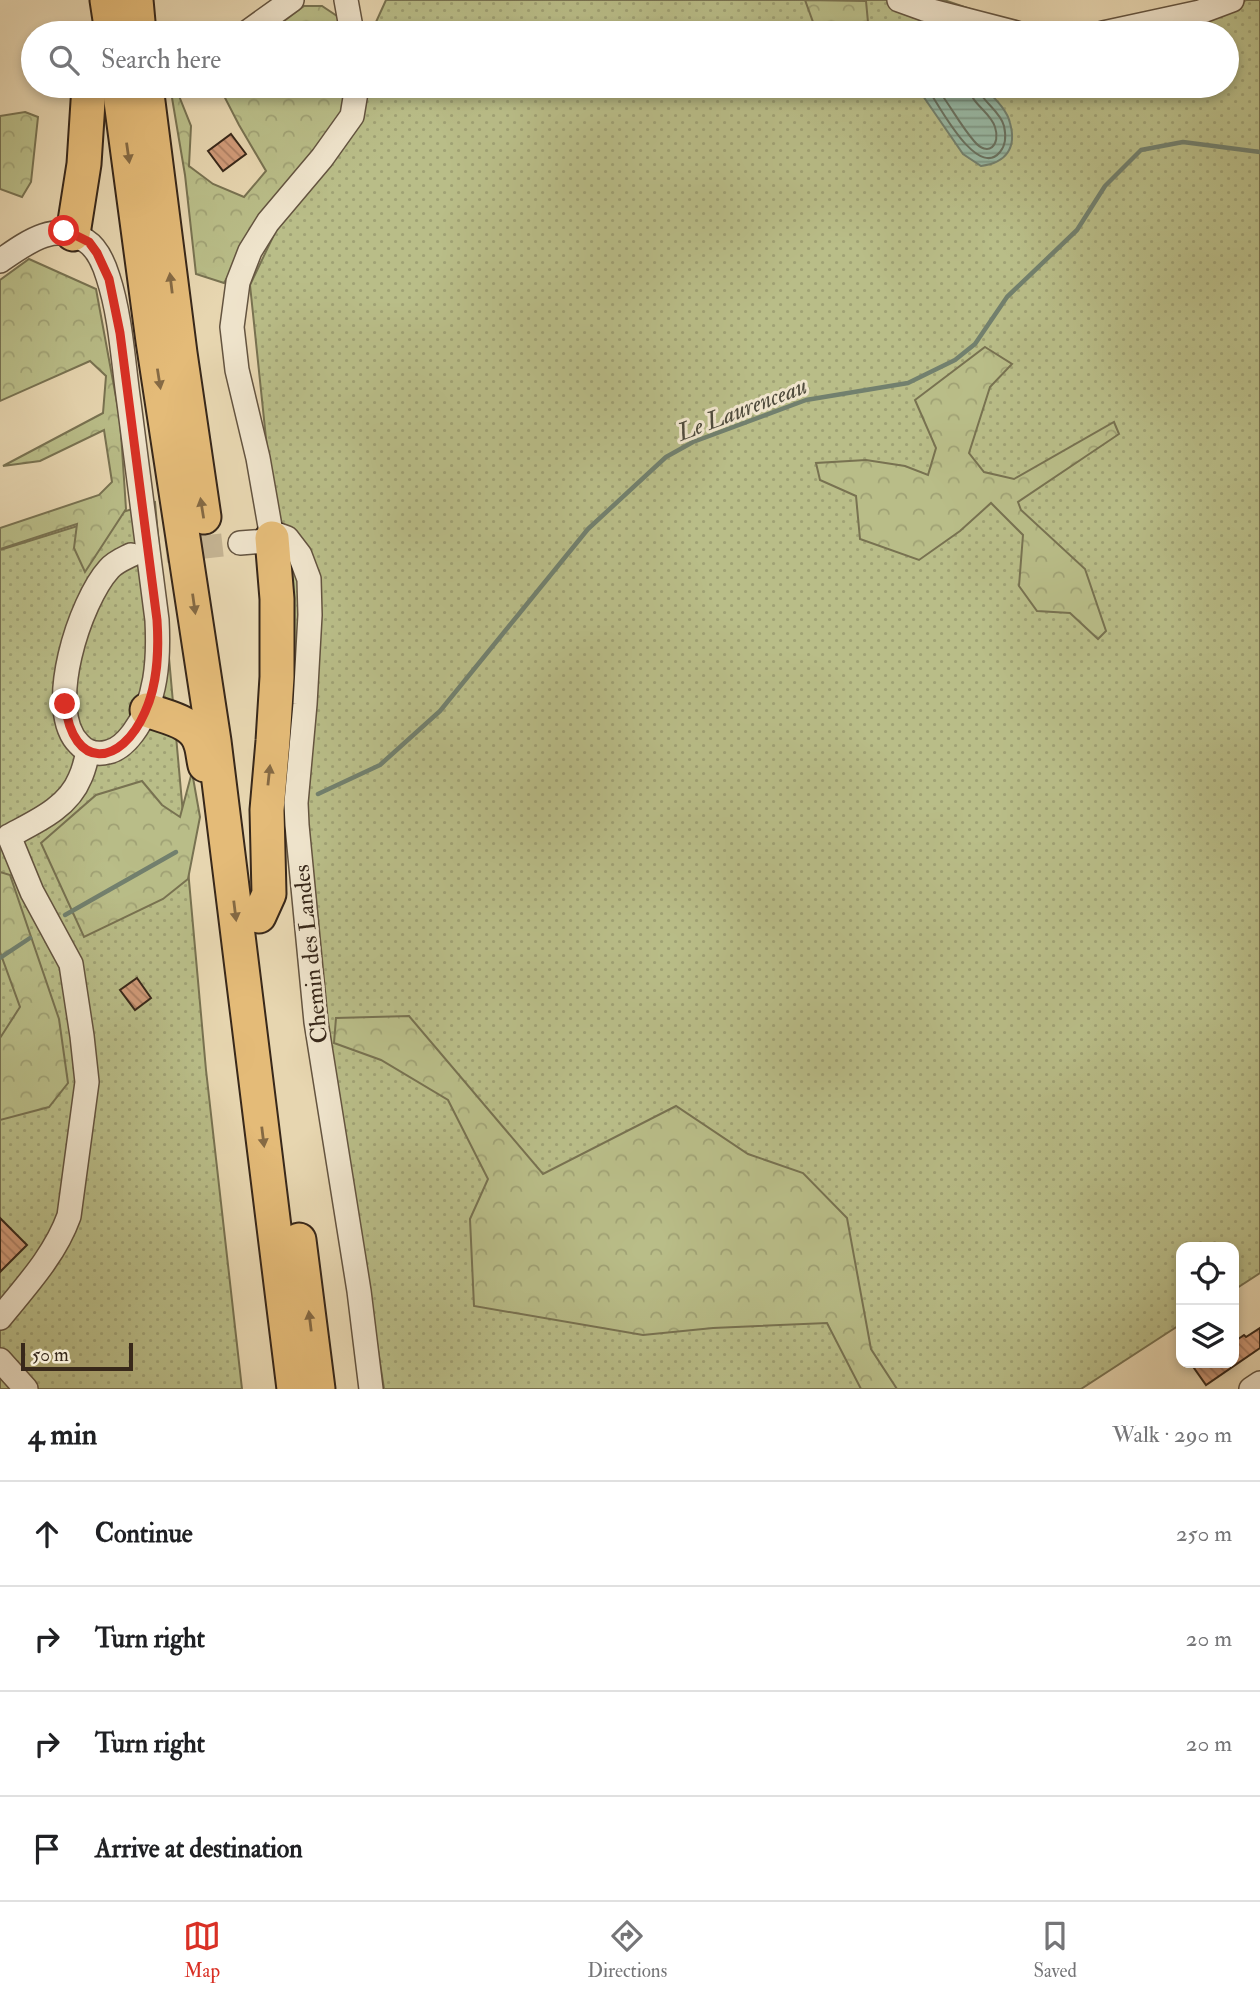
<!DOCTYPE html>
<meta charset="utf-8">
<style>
:root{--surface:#fff;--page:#f6f6f6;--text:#202124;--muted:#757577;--line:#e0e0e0;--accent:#d93025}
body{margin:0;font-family:"IM FELL Double Pica",serif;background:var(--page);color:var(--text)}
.controls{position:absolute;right:21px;bottom:21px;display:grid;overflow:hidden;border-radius:14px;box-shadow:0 4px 10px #0003}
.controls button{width:63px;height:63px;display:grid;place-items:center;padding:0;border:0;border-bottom:2px solid var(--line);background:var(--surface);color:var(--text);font:35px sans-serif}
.scale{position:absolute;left:21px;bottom:18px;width:112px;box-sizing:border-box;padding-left:7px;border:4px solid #38281a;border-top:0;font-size:19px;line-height:24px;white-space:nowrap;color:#38281a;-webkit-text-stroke:5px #efe4cc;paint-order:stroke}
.stop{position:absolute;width:21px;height:21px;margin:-16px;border:5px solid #d93025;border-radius:50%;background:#fff}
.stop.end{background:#d93025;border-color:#fff;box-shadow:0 2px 7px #0008}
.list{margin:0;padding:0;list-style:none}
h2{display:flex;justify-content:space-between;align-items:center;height:91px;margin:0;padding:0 28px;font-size:30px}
h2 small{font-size:23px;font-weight:400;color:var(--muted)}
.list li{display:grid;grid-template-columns:46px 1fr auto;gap:21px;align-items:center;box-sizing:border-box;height:105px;padding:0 28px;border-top:2px solid var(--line)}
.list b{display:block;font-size:26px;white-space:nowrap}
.list em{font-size:23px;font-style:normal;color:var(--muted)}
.icon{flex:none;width:38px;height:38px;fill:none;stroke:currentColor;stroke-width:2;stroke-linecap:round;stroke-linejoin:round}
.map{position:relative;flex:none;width:1260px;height:1389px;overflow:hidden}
.search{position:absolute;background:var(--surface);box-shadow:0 4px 10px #0003;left:21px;right:21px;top:21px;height:77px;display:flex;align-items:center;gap:18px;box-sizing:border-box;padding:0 24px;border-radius:38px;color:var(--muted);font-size:26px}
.sheet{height:511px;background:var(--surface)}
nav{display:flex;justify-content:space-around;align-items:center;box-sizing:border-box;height:98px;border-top:2px solid var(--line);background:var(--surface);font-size:19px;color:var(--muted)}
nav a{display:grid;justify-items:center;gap:4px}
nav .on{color:var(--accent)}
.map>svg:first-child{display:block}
.grass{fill:url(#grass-dots);stroke:#787251;stroke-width:2}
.forest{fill:url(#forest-crowns);stroke:#787251;stroke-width:2}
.water{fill:url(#water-rules);stroke:#72806e;stroke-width:2}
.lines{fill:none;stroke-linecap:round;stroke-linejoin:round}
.shore{stroke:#687160;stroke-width:2}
.stream{stroke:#72806e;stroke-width:4.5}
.building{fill:url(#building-back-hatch);stroke:#38281a;stroke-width:2}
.minor-tunnel{stroke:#c4b392;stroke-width:23;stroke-dasharray:23 11;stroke-linecap:butt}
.minor-casing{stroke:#645440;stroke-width:26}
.highway-casing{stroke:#38281a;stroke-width:37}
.minor{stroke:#efe4cc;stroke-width:23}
.highway{stroke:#e4bb78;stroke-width:33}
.oneway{fill:#856a44}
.route{stroke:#d93025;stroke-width:9}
.labels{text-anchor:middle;stroke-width:6;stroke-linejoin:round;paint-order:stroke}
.street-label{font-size:23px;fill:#38281a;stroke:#efe4cc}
.water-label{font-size:24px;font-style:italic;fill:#504c3d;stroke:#efe4cc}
</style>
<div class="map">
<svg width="1260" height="1389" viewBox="0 0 1260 1389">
<defs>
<pattern id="grass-dots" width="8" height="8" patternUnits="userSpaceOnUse" patternTransform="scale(1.75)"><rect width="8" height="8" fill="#b9bd88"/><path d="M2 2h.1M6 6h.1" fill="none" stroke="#a0a275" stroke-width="1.8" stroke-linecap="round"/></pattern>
<pattern id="forest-crowns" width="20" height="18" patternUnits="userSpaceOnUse" patternTransform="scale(1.75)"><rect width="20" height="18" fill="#b9bd88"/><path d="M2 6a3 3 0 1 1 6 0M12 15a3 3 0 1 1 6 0" fill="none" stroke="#a0a275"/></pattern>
<pattern id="water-rules" width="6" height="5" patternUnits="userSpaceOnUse" patternTransform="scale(1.75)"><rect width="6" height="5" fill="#98baa6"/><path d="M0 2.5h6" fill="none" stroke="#7d9786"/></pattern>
<pattern id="building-back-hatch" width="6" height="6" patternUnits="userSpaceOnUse" patternTransform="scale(1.75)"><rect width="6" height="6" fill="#d19b79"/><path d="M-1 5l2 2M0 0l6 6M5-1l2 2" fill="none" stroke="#ab7e62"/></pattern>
</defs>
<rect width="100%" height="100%" fill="#e7d6b0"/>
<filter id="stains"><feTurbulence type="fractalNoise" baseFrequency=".00286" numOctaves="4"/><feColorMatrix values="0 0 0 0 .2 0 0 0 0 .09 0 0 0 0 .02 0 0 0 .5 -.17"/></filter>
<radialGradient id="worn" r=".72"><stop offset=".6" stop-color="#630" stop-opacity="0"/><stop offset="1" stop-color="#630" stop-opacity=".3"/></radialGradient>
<g class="grass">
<polygon points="386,0 944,0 1006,21 1122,33 371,33"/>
<polygon points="1246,0 1260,0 1260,1273 1234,1290 1234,1247 1181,1247 1181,1324 1081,1389 384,1389 326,1013 250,285 345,86 1227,86 1227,33 1185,33"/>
<polygon points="155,502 206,1070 242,1389 0,1389 0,550"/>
</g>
<g class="forest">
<polygon points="805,0 866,1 869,33 817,33"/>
<polygon points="304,6 322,6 343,20 344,33 268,33"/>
<polygon points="170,86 175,86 191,126 189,166 213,184 244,197 266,171 239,125 223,94 231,86 349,86 345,113 272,200 224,283 196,274 185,175"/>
<polygon points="25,112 38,117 31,182 22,197 0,189 0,116"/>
<polygon points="29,259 96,289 120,419 126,509 85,572 74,548 77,524 0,549 0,528 99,495 112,482 104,430 40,461 3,466 103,413 106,376 90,361 0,401 0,280"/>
<polygon points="985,347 1012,364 990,387 969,453 984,472 1014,479 1114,422 1119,434 1018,502 1021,510 1085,569 1106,631 1098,639 1070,613 1037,611 1019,586 1023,535 991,503 960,531 919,560 860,539 856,496 820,480 816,463 866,460 905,466 928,475 936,448 915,400"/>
<polygon points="192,772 200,817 188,879 163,899 84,937 41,843 96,795 142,781 162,805 180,817"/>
<polygon points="0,872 10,875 59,1019 68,1083 49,1107 0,1120 0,1038 20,1007 0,952"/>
<polygon points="409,1016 543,1174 676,1106 748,1154 803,1173 847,1218 871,1349 897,1389 861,1389 827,1323 713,1328 643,1335 474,1306 470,1219 488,1179 448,1100 381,1060 334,1043 336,1018"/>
</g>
<path class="water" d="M923,86H983C992,96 1007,109 1010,123C1017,148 1006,163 981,166L963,154L923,96Z"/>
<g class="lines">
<g class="shore">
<path d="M930,86L931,94C941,109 978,179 1000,152C1006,145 1006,135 1004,126C1000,110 980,101 978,86"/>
<path d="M938,86L939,91C951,107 961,126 974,141C988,158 1001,145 995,127C990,111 970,104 969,86"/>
</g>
<g class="stream">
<polyline points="318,794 380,765 440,711 588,529 666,457 693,442 806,400 908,383 955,360 975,344 1007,297 1077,230 1105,186 1141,150 1183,142 1260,152"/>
<polyline points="65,915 176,852"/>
<polyline points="0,958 30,938"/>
</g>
</g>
<g class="building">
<polygon points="231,134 246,154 223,171 208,151"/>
<polygon points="137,978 151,998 135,1010 120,990"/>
<polygon points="0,1218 27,1245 0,1272"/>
<polygon points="1260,1328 1260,1348 1206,1385 1194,1368 1202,1363 1234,1363 1234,1342 1244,1335 1246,1337"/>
</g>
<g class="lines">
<polyline class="minor-tunnel" points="132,555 240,543"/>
<g class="minor-casing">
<g id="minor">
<polyline points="346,0 352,33"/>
<polyline points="899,0 924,9 1017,33"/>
<polyline points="246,33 292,0"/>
<polyline points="1103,33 1200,12 1232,0"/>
<path d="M0,261C26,243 56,220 86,241C97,248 104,264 108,277C121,317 123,362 129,403C138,476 148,548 157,620C159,659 157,701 133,733C127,741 118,750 108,752C97,755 86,752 79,744C44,710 80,601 109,569C115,562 123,559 131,555"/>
<polyline points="272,538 258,458 237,370 232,327 238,282 250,251 268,222 322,158 352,116 357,86"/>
<polyline points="240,543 267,541 279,535 287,538 300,555 309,579 310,615 305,704 296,803 297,825 316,1022 359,1291 371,1389"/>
<path d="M0,1318C26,1286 55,1255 69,1216L87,1082L82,1036L71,964L32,892L9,836C35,822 68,808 80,778C84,770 86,760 88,752"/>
<polyline points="0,1360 26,1389"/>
<polyline points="1251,1389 1260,1383"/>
</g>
</g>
<g class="highway-casing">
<g id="highway">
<polyline points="107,0 112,33"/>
<polyline points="136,0 139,33"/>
<polyline points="119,86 153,341 214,741 294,1389"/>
<polyline points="146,86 180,353 204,517"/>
<polyline points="73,234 84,164 89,86"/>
<path d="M147,710C164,717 194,721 200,742C203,749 203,757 205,765"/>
<polyline points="259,916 269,894 267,810 273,741 277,677 277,599 272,538"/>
<polyline points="299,1240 318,1389"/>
</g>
</g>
<use href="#minor" class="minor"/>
<use href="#highway" class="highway"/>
</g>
<defs><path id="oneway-solid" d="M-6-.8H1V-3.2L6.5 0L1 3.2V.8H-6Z" transform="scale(1.75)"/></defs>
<g class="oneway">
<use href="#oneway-solid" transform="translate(128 153) rotate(82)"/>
<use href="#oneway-solid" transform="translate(171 283) rotate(-97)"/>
<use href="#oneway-solid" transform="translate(159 379) rotate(81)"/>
<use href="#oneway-solid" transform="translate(202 508) rotate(-99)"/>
<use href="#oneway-solid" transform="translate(194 604) rotate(82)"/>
<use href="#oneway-solid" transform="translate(269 775) rotate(-84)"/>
<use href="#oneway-solid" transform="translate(235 911) rotate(83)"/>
<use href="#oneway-solid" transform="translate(263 1137) rotate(83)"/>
<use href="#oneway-solid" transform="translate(310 1321) rotate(-97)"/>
</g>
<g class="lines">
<path class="route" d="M64,231L73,234L89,242L97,253L109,279L120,333L157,620C159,651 158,683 145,712C121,767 73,771 65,704"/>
</g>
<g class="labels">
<g class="street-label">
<text transform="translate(310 954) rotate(-96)" y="8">Chemin des Landes</text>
</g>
<g class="water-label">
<text transform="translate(742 409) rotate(-21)" y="8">Le Laurenceau</text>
</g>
</g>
<rect width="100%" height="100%" filter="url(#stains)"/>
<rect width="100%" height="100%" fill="url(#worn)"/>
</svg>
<div class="controls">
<button><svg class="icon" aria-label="locate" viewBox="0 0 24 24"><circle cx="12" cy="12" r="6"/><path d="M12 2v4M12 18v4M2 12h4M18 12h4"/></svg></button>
<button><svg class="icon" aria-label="layers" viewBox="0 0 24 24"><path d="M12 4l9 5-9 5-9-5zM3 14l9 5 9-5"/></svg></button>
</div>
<div class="scale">50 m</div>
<div class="stop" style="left:64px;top:231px"></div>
<div class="stop end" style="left:65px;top:704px"></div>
<div class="search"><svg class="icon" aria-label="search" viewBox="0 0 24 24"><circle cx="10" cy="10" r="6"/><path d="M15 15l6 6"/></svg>Search here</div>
</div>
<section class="sheet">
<h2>4 min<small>Walk · 290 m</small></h2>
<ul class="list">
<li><svg class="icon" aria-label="ahead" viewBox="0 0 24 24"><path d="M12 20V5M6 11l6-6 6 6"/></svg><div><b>Continue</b></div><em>250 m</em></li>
<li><svg class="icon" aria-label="right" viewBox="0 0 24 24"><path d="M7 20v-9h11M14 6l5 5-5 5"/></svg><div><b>Turn right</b></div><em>20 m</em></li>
<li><svg class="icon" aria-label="right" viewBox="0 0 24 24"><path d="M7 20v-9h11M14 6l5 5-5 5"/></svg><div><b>Turn right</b></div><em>20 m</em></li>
<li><svg class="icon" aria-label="arrive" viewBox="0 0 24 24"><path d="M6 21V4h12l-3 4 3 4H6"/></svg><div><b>Arrive at destination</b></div></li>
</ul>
</section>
<nav>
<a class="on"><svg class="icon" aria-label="map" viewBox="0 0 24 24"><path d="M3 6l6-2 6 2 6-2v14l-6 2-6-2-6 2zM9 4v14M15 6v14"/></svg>Map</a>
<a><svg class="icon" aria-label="directions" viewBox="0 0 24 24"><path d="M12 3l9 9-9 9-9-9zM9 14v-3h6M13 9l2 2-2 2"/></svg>Directions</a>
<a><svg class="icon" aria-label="saved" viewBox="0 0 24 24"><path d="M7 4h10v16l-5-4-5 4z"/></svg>Saved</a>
</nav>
